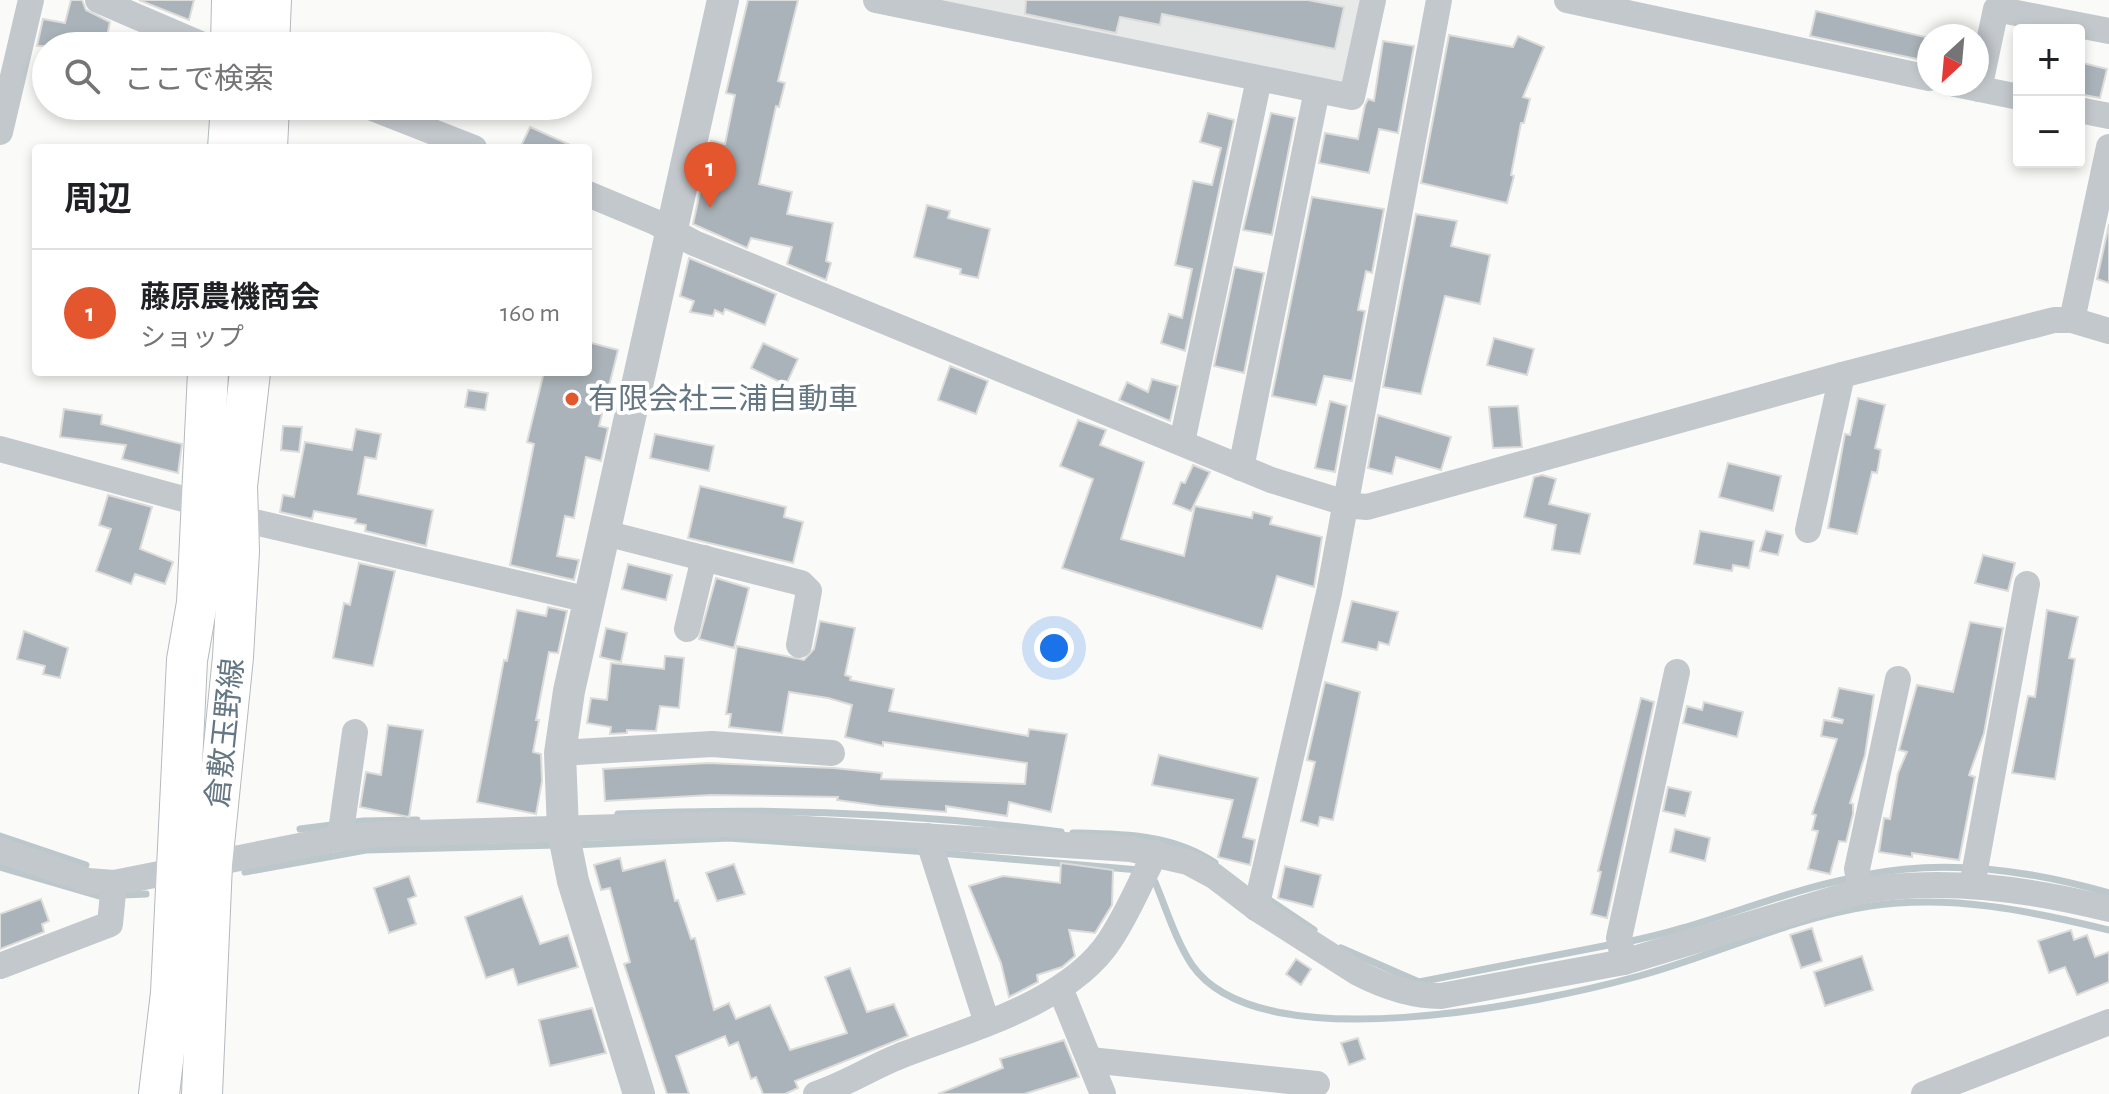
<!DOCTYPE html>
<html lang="ja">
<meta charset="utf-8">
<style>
:root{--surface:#fff;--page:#f6f6f6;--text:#202124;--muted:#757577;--line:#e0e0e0;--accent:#e4572e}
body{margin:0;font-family:"Alegreya Sans","Noto Sans JP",sans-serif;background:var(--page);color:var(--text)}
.controls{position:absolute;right:24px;top:24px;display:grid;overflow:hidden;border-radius:8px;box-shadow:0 4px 12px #0003}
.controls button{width:72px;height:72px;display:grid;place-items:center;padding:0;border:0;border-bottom:2px solid var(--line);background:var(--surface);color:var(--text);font:40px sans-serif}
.compass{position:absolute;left:1917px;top:24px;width:72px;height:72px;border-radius:50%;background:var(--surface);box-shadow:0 4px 12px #0003;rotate:206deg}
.you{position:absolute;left:1054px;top:648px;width:28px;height:28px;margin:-20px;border:6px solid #fff;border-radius:50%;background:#1a73e8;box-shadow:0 0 0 12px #1a73e833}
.badge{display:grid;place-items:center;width:52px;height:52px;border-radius:50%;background:var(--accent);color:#fff;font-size:26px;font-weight:700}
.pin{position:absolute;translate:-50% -66px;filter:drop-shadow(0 2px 4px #0008)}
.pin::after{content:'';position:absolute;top:42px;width:28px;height:24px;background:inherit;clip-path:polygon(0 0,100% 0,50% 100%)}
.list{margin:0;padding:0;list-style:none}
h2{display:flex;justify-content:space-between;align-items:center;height:104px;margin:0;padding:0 32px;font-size:34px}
h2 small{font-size:26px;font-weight:400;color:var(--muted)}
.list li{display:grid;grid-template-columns:52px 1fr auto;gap:24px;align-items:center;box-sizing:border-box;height:128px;padding:0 32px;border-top:2px solid var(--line)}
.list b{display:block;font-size:30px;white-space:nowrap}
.list p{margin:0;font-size:26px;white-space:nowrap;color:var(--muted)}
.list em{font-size:26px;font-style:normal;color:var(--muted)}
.icon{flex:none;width:44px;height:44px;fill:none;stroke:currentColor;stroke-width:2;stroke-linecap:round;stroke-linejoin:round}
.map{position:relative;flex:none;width:2109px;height:1094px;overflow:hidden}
.search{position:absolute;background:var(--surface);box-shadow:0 4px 12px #0003;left:32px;top:32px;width:560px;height:88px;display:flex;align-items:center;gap:20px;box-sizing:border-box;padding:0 28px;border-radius:44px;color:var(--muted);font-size:30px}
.panel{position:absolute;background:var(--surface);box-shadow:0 4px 12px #0003;left:32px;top:144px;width:560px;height:232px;border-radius:8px}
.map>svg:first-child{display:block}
.built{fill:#e8e9e9}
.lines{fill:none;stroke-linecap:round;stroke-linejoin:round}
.stream{stroke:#bbc7cb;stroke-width:7}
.building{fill:#aab3b9;stroke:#dcdcda;stroke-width:2}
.primary-casing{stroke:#b5babe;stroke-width:42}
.minor{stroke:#c3c8cc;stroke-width:26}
.tertiary{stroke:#c3c8cc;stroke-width:32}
.primary{stroke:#fff;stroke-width:40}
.poi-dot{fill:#e4572e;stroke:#fff;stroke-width:3}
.labels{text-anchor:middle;stroke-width:8;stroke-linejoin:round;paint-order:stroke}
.poi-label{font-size:30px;fill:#657683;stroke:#fff;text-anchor:start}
.street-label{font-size:30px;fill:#657683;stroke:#fff}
</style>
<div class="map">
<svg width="2109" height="1094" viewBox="0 0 2109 1094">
<rect width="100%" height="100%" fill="#fafaf8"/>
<polygon class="built" points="914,0 1366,0 1347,88"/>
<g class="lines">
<g class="stream">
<path d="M618,814C766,807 914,813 1061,832"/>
<polyline points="300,829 363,821 417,820"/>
<path d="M1073,833C1123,834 1173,834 1215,863"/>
<polyline points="0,836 86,865"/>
<polyline points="573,845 729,838 928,852"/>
<polyline points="940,853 1139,870"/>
<polyline points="0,867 99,896 146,894"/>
<polyline points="245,872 366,850 557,845"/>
<path d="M1865,875C1947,858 2030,870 2109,893"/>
<path d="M1149,877L1155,882C1166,908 1176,941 1192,965C1260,1063 1541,1003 1639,976C1716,955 1791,918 1870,906C1951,894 2031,911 2109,930"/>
<polyline points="1265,897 1314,930"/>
<path d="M1626,942C1704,927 1775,893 1852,878"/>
<polyline points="1341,948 1419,982 1614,944"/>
</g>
</g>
<g class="building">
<polygon points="71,0 82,0 86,10 110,22 105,46 37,46 43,19 65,23"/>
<polygon points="139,0 194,0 189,20"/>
<polygon points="748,0 798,0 778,81 785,83 779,107 776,106 759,184 792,192 787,214 833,223 826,261 831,263 826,280 787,264 792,247 751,238 747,248 693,224 711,141 725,144 735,95 726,93"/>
<polygon points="1026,0 1308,0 1344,7 1335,49 1162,14 1160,25 1120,17 1116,33 1025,14"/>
<polygon points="1816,11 1929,38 1926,61 1810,36"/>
<polygon points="1449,35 1513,47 1518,36 1544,47 1523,97 1530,99 1524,123 1521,123 1511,175 1514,176 1507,203 1421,183"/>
<polygon points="1383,41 1414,46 1398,133 1379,129 1369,173 1319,163 1325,133 1358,139 1365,105 1368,99 1374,101"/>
<polygon points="2079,62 2107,69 2100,98 2079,94"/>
<polygon points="1208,113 1234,120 1185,351 1161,343 1169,314 1182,318 1192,269 1175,265 1193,181 1212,185 1221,148 1200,142"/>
<polygon points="1271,113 1295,118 1272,235 1243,230"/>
<polygon points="530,127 577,148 520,148"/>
<polygon points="1312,197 1384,209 1372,273 1366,271 1358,310 1365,311 1352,381 1324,376 1316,405 1272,396"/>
<polygon points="927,205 950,211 948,218 990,229 978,278 960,274 961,269 914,257"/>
<polygon points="1416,214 1457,221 1451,246 1490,255 1480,304 1445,296 1421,394 1383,387"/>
<polygon points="2109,224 2109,283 2097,279"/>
<polygon points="689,258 776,294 765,325 725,309 723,314 715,310 713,316 690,312 694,301 680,296"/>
<polygon points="1235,267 1264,273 1244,373 1214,366"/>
<polygon points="1494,338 1534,349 1527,375 1487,365"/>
<polygon points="588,342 618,350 599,426 608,428 601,461 586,457 574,518 565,516 557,556 579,560 574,580 510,565 534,444 527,442 544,372 588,372"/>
<polygon points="763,343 798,359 786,385 751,368"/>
<polygon points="950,366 988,381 976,414 938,400"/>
<polygon points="1152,379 1178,386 1170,421 1119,400 1127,382 1148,392"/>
<polygon points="468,390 488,393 485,410 465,407"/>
<polygon points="1858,398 1885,405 1875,448 1881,450 1877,473 1872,472 1857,534 1828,528 1845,434 1850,435"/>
<polygon points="1330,401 1347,406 1335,472 1315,468"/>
<polygon points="1518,406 1522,447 1493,448 1489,407"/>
<polygon points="64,409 102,415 101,424 182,444 178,473 122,459 126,445 60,437"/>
<polygon points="1378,415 1451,437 1441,470 1396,457 1392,474 1368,468"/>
<polygon points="1078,420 1106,430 1100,445 1144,462 1121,539 1184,556 1195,506 1252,518 1253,512 1272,517 1270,524 1322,537 1314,587 1277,576 1262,629 1062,568 1093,479 1060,466"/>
<polygon points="283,426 302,427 299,452 281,450"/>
<polygon points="356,429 381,434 376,459 365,457 358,494 433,510 426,546 365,531 366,525 355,523 356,519 314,511 312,519 280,512 283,495 294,497 305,442 352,450"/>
<polygon points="655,434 714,446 709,471 650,458"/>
<polygon points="1728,463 1781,476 1773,511 1719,497"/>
<polygon points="1193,465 1210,472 1191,511 1173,504 1181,482 1185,483"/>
<polygon points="1542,475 1556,479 1549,504 1590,514 1580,554 1552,550 1556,525 1524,517 1534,477"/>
<polygon points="700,486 786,507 784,517 803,522 793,563 688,538"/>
<polygon points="108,495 152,507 140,549 173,562 165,584 135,574 131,584 96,571 111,529 99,525"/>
<polygon points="1700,531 1754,541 1749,568 1733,565 1732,571 1694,564"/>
<polygon points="1766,531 1783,535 1778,555 1760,551"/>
<polygon points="1983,555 2015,563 2008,591 1975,583"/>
<polygon points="359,563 395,571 373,666 333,658 344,603 350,605"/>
<polygon points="628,564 672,575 666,600 622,589"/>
<polygon points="716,578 749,588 734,648 699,639"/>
<polygon points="1352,601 1398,612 1389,645 1379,642 1377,650 1342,642"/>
<polygon points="548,607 567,611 558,653 549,652 536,720 539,720 533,752 541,754 542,781 536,814 477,802 504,660 507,661 517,610 546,616"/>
<polygon points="2047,610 2078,617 2069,658 2075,659 2055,779 2012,773 2028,696 2035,697"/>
<polygon points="820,621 855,628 845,675 851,677 850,680 894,689 889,711 1028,736 1029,729 1067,734 1051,812 1009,802 1007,816 946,806 946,812 880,806 837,800 838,797 711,795 605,801 603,769 708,763 834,768 882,773 881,779 1025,784 1027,763 883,742 883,746 845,737 852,705 828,698 789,692 782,733 729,727 731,714 726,714 737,646 804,660 814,649"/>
<polygon points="1970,622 2003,628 1984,733 1969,775 1975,777 1959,860 1912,853 1912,857 1879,852 1884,818 1890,819 1898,773 1907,752 1899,750 1917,685 1953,692"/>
<polygon points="606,628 627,633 621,662 600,657"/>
<polygon points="24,631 68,648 60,678 43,674 45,666 17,659"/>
<polygon points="665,656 684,658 679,708 660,706 656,731 627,730 627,733 610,734 611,727 587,723 591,698 607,700 611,663 664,669"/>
<polygon points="1325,682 1360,692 1333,820 1320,817 1318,826 1301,821 1315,762 1307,760"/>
<polygon points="1839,688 1874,695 1865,755 1850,803 1853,804 1853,814 1846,842 1839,841 1830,874 1808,869 1818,831 1812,830 1816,815 1812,814 1837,739 1821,736 1824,720 1842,723 1843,720 1832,717"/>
<polygon points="1641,698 1654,702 1607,918 1591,914 1601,872 1598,871"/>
<polygon points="1704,702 1743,712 1737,737 1683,723 1687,706 1702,710"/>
<polygon points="388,725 423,730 409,817 360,807 366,772 381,775"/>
<polygon points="1159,755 1258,778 1243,837 1255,840 1250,865 1218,857 1233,800 1152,785"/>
<polygon points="1668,787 1691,792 1685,816 1663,811"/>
<polygon points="1675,829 1710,838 1705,861 1670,852"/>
<polygon points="620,858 623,871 665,860 675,901 678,900 691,939 695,938 714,1010 729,1003 736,1019 770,1005 790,1050 847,1033 825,977 850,968 867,1012 894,1004 908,1036 795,1081 798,1088 785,1094 763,1094 756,1077 751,1079 738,1042 729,1046 725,1036 676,1056 689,1094 667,1094 624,964 630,962 610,888 601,890 594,865"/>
<polygon points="1061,863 1113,870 1112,905 1095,933 1069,930 1075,956 1062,967 1037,975 1038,982 1009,997 1001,963 969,886 1003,876 1060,883"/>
<polygon points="734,864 745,894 717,901 706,873"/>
<polygon points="1285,866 1321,875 1313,907 1278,898"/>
<polygon points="409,876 416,896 408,899 416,924 389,933 374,888"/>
<polygon points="522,896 540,944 568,935 578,967 518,985 513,969 486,978 465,917"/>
<polygon points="41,899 49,921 42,924 44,932 0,949 0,914"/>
<polygon points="1812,928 1822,961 1801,968 1790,935"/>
<polygon points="2071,930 2074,940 2087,935 2095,957 2109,952 2109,982 2077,995 2065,967 2049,973 2038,941"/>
<polygon points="1862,956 1873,990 1825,1006 1814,972"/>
<polygon points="1296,959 1311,969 1301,985 1286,974"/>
<polygon points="592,1008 606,1053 550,1066 539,1020"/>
<polygon points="1358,1038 1365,1059 1349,1065 1341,1043"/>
<polygon points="1064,1040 1079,1077 1024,1094 938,1094 1003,1068 1000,1059"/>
</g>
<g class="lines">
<g class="primary-casing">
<g id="primary">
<polyline points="231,46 232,0"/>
<polyline points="269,46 271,0"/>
<polyline points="228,148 231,106"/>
<polyline points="267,148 269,106"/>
<polyline points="159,1094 171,993 187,660 197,603 208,372"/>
<polyline points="202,1094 212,864 233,657 239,551 237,486 250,372"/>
</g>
</g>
<g class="minor">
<polyline points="98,0 205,46"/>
<polyline points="876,0 1352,97 1373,0"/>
<polyline points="1567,0 1929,78"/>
<polyline points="1955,84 2019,97"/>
<polyline points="1979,89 1996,9 2109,31"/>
<polyline points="367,106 474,148"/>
<polyline points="2079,110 2109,116"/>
<polyline points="0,132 31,0"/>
<polyline points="588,194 655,222 694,243 1271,480 1355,506 1367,507 1842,375 2054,320 2072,320 2109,331"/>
<polyline points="2072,320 2109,147"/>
<polyline points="1182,442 1259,79"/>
<polyline points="0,449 187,500 254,522 589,600"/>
<polyline points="1241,468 1317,90"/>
<polyline points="1808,530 1842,375"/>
<polyline points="605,533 801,583 809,591 799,645"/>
<polyline points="687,629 704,558"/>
<polyline points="560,753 712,744 832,753"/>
<polyline points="927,836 987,1023"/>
<polyline points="340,838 355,732"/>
<path d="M0,850L88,881L114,883L340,838L381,834L725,824L1131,849L1188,862L1214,876L1256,908L1358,973C1385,987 1411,996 1441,996L1624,962L1861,891C1944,877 2028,889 2109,909"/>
<polyline points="1972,886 2027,584"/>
<polyline points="1861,891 1857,869 1898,679"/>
<polyline points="1256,908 1329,593 1439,0"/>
<polyline points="1624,962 1619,938 1677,672"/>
<polyline points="0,966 110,924 114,883"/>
<polyline points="1060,988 1103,1094"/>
<polyline points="1090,1060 1317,1084"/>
<path d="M816,1094C847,1084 873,1066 905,1054C970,1029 1070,1002 1110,940C1128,913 1141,882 1155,853"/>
<polyline points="1924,1094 2109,1022"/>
</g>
<polyline class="tertiary" points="639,1094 573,881 563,831 560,753 569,691 723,0"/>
<use href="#primary" class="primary"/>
</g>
<circle class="poi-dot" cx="572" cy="399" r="8"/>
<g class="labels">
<g class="poi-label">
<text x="588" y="409">有限会社三浦自動車</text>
</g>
<g class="street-label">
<text transform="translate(225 733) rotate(-84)" y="10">倉敷玉野線</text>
</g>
</g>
</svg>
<div class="controls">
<button>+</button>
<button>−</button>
</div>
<svg class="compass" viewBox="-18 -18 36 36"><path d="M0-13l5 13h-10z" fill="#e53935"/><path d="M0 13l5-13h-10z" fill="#757577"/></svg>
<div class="you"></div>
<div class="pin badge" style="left:710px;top:208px">1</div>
<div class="search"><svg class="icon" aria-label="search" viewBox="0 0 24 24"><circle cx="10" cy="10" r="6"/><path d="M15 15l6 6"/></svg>ここで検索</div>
<section class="panel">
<h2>周辺<small></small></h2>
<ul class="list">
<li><span class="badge">1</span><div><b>藤原農機商会</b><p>ショップ</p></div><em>160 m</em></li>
</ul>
</section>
</div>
